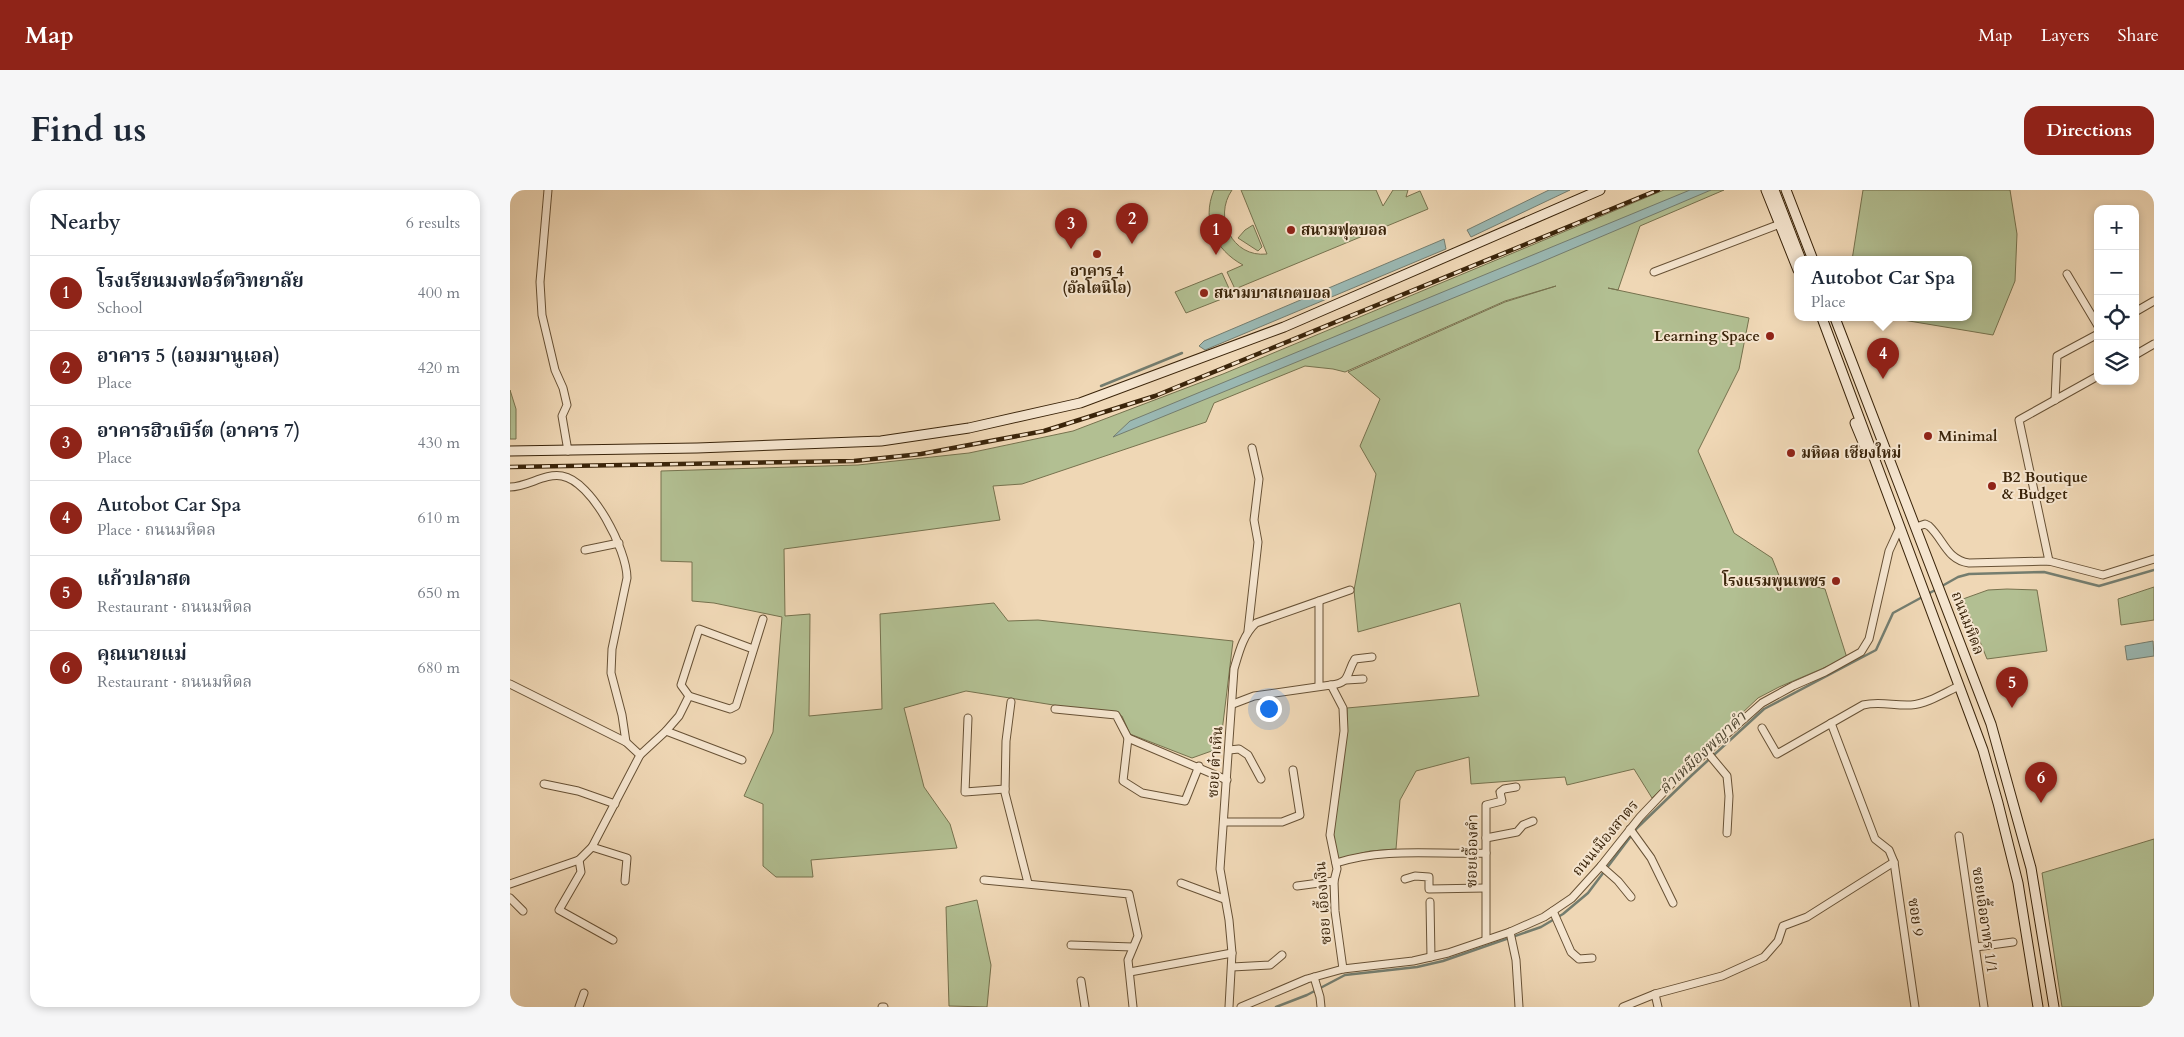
<!DOCTYPE html>
<meta charset="utf-8">
<style>
:root{--surface:#fff;--page:#f6f6f7;--text:#1f2937;--muted:#747a83;--line:#e0e1e3;--accent:#8f2418}
body{margin:0;font-family:Cardo,"Noto Serif Thai",serif;background:var(--page);color:var(--text)}
.controls{position:absolute;right:15px;top:15px;display:grid;overflow:hidden;border-radius:10px;box-shadow:0 2px 8px #0003}
.controls button{width:45px;height:45px;display:grid;place-items:center;padding:0;border:0;border-bottom:1px solid var(--line);background:var(--surface);color:var(--text);font:25px sans-serif}
.you{position:absolute;left:758px;top:518px;width:18px;height:18px;margin:-12px;border:4px solid #fff;border-radius:50%;background:#1a73e8;box-shadow:0 0 0 8px #1a73e833}
.badge{display:grid;place-items:center;width:32px;height:32px;border-radius:50%;background:var(--accent);color:#fff;font-size:16px;font-weight:700}
.pin{position:absolute;translate:-50% -41px;filter:drop-shadow(0 1px 2px #0008)}
.pin::after{content:'';position:absolute;top:26px;width:18px;height:15px;background:inherit;clip-path:polygon(0 0,100% 0,50% 100%)}
.popup{position:absolute;left:1284px;top:66px;width:178px;height:65px;box-sizing:border-box;display:grid;place-content:center;border-radius:10px;background:var(--surface);filter:drop-shadow(0 1px 4px #0005);font-size:16px;white-space:nowrap;color:var(--muted)}
.popup b{font-size:19px;color:var(--text)}
.popup::after{content:'';position:absolute;left:50%;top:100%;margin-left:-10px;border:10px solid transparent;border-top-color:var(--surface)}
.list{margin:0;padding:0;list-style:none}
h2{display:flex;justify-content:space-between;align-items:center;height:65px;margin:0;padding:0 20px;font-size:21px}
h2 small{font-size:16px;font-weight:400;color:var(--muted)}
.list li{display:grid;grid-template-columns:32px 1fr auto;gap:15px;align-items:center;box-sizing:border-box;height:75px;padding:0 20px;border-top:1px solid var(--line)}
.list b{display:block;font-size:19px;white-space:nowrap}
.list p{margin:0;font-size:16px;white-space:nowrap;color:var(--muted)}
.list em{font-size:16px;font-style:normal;color:var(--muted)}
.icon{flex:none;width:28px;height:28px;fill:none;stroke:currentColor;stroke-width:2;stroke-linecap:round;stroke-linejoin:round}
.map{position:relative;flex:none;width:1644px;height:817px;overflow:hidden;border-radius:15px}
header{display:flex;align-items:center;gap:30px;box-sizing:border-box;height:70px;padding:0 25px;background:var(--accent);color:#fff}
header strong{font-size:24px}
nav{display:flex;gap:28px;margin-inline-start:auto;font-size:18px}
.intro{display:flex;align-items:center;justify-content:space-between;box-sizing:border-box;height:120px;padding:0 30px}
h1{margin:0;font-size:35px}
.button{padding:12px 22px;border-radius:15px;background:var(--accent);color:#fff;font-size:18px;font-weight:700}
main{display:flex;gap:30px;padding:0 30px}
aside{flex:1;background:var(--surface);border-radius:15px;box-shadow:0 2px 8px #0003}
.map>svg:first-child{display:block}
.green{fill:#b2bf92;stroke:#76724e}
.water{fill:#9ab8b3;stroke:#747d6f}
.lines{fill:none;stroke-linecap:round;stroke-linejoin:round}
.stream{stroke:#747d6f;stroke-width:2.5}
.minor-casing{stroke:#675135;stroke-width:9}
.secondary-casing{stroke:#3a240a;stroke-width:11}
.minor{stroke:#f5e5cf;stroke-width:7}
.secondary{stroke:#f5e5cf;stroke-width:9}
.rail-casing{stroke:#3a240a;stroke-width:4.5}
.rail{stroke:#f5e5cf;stroke-width:2.5;stroke-dasharray:8;stroke-linecap:butt}
.poi-dot{fill:#8f2418;stroke:#f5e5cf;stroke-width:2}
.labels{text-anchor:middle;stroke-width:4;stroke-linejoin:round;paint-order:stroke}
.poi-label{font-size:15px;font-weight:bold;fill:#3a240a;stroke:#f5e5cf;text-anchor:start}
.street-label{font-size:15px;fill:#3a240a;stroke:#f5e5cf}
.water-label{font-size:16px;font-style:italic;fill:#524934;stroke:#f5e5cf}
</style>
<header>
<strong>Map</strong>
<nav><a>Map</a><a>Layers</a><a>Share</a></nav>
</header>
<div class="intro"><h1>Find us</h1><a class="button">Directions</a></div>
<main>
<aside>
<h2>Nearby<small>6 results</small></h2>
<ul class="list">
<li><span class="badge">1</span><div><b>โรงเรียนมงฟอร์ตวิทยาลัย</b><p>School</p></div><em>400 m</em></li>
<li><span class="badge">2</span><div><b>อาคาร 5 (เอมมานูเอล)</b><p>Place</p></div><em>420 m</em></li>
<li><span class="badge">3</span><div><b>อาคารฮิวเบิร์ต (อาคาร 7)</b><p>Place</p></div><em>430 m</em></li>
<li><span class="badge">4</span><div><b>Autobot Car Spa</b><p>Place · ถนนมหิดล</p></div><em>610 m</em></li>
<li><span class="badge">5</span><div><b>แก้วปลาสด</b><p>Restaurant · ถนนมหิดล</p></div><em>650 m</em></li>
<li><span class="badge">6</span><div><b>คุณนายแม่</b><p>Restaurant · ถนนมหิดล</p></div><em>680 m</em></li>
</ul>
</aside>
<div class="map">
<svg width="1644" height="817" viewBox="0 0 1644 817">
<rect width="100%" height="100%" fill="#efd7b5"/>
<filter id="stains"><feTurbulence type="fractalNoise" baseFrequency=".004" numOctaves="4"/><feColorMatrix values="0 0 0 0 .2 0 0 0 0 .09 0 0 0 0 .02 0 0 0 .5 -.17"/></filter>
<radialGradient id="worn" r=".72"><stop offset=".6" stop-color="#630" stop-opacity="0"/><stop offset="1" stop-color="#630" stop-opacity=".3"/></radialGradient>
<g class="green">
<path d="M704,0H722C703,27 722,68 757,64L731,0H866L873,16L883,0H898L896,7L910,1L918,19L725,99L717,82L733,75C705,60 691,31 704,0Z"/>
<polygon points="1154,0 1214,0 1130,36 1108,100 1098,98 1239,128 1229,179 1188,261 1224,343 1262,368 1270,388 1315,399 1337,468 1269,497 1248,508 1142,608 1124,579 1057,595 1055,587 961,594 959,567 906,581 890,610 886,659 860,661 828,669 822,644 837,541 837,518 969,506 950,413 848,442 844,400 866,284 850,256 870,209 838,182 995,112 1046,96 995,111 835,182 823,179 795,176 704,213 696,232 512,294 483,296 490,330 274,359 275,426 300,424 299,526 372,519 370,424 484,413 498,431 528,430 723,451 710,558 682,568 620,544 612,526 456,501 394,518 414,597 440,634 447,658 301,670 303,687 266,687 253,676 253,614 234,606 263,542 272,427 204,413 182,411 182,372 151,371 151,281 348,275 459,263 563,241 713,184"/>
<polygon points="1353,0 1500,0 1507,44 1505,91 1483,145 1381,128 1458,128 1458,70 1342,70"/>
<polygon points="743,35 752,57 748,61 728,48 735,40"/>
<polygon points="712,83 722,105 676,123 665,102"/>
<polygon points="0,200 6,219 6,249 0,249"/>
<polygon points="1644,397 1644,430 1611,435 1608,409"/>
<polygon points="1497,399 1527,400 1537,461 1477,469 1453,409 1478,400"/>
<polygon points="1644,649 1644,817 1552,817 1532,683"/>
<polygon points="467,710 481,775 477,817 439,816 436,717"/>
</g>
<g class="water">
<polygon points="1039,0 1060,0 961,47 957,40"/>
<polygon points="1180,0 1201,0 1029,73 603,247 620,231"/>
<polygon points="934,49 936,59 695,160 689,156 694,151"/>
<polygon points="1643,451 1644,466 1617,470 1615,456"/>
</g>
<g class="lines">
<g class="stream">
<polyline points="591,196 672,163"/>
<polyline points="1432,396 1448,387 1459,384 1534,382 1589,396 1644,380"/>
<polyline points="766,817 797,805 835,785 907,777 933,771 1031,737 1053,724 1078,703 1127,638 1182,585 1254,519 1366,460 1383,423 1427,399"/>
</g>
<g class="minor-casing">
<g id="minor">
<polyline points="38,0 30,92 32,125 45,180 53,198 57,215 52,226 58,261"/>
<polyline points="1144,82 1270,34"/>
<polyline points="1557,84 1588,136"/>
<polyline points="1625,122 1644,111"/>
<polyline points="1625,165 1644,154"/>
<polyline points="1545,210 1547,166 1588,144"/>
<path d="M0,297C18,297 34,283 52,286C82,291 117,360 117,388L102,459L101,483L112,525L116,552"/>
<path d="M1406,337L1415,334L1419,336C1434,350 1437,370 1459,373L1539,371L1593,385L1644,369"/>
<polyline points="75,360 109,353"/>
<polyline points="1539,371 1509,230 1588,186"/>
<polyline points="809,411 809,495"/>
<polyline points="738,441 748,352 744,330 749,289 742,258"/>
<polyline points="243,459 189,439 171,495 179,506 220,519 226,516 253,429"/>
<polyline points="836,490 853,489"/>
<polyline points="0,494 116,552 130,565"/>
<path d="M821,495C841,493 836,483 845,469L862,467"/>
<polyline points="501,512 496,551 495,603 518,693"/>
<polyline points="723,514 744,506 821,495 833,518 834,541 820,645 827,679 824,691 825,721 833,779"/>
<polyline points="545,519 606,525 618,548 717,590"/>
<polyline points="458,528 455,602 495,599"/>
<polyline points="1321,533 1365,649 1379,660 1384,672 1405,817"/>
<path d="M1252,538L1267,564L1353,515C1370,511 1384,516 1401,515C1417,514 1434,503 1449,496"/>
<polyline points="156,541 232,570"/>
<polyline points="618,548 613,591 632,603 675,611 689,576"/>
<polyline points="719,560 729,559 738,565 751,589"/>
<polyline points="1197,562 1217,586 1219,606 1217,643"/>
<polyline points="34,594 68,601 105,614"/>
<polyline points="714,632 772,632 790,625 783,580"/>
<polyline points="1120,639 1141,668 1163,713"/>
<polyline points="1449,646 1474,817"/>
<polyline points="976,648 1007,642 1013,635 1023,631"/>
<polyline points="82,657 117,668 115,691"/>
<polyline points="69,670 71,682 49,720 103,750"/>
<path d="M826,673C877,657 924,665 976,663"/>
<polyline points="1091,676 1108,691 1121,707"/>
<polyline points="895,689 905,686 919,687 919,699 975,698"/>
<polyline points="474,690 619,704 628,746 618,770 623,817"/>
<polyline points="671,693 714,709"/>
<polyline points="0,694 69,670 82,657 130,565 156,541 169,526 179,506"/>
<polyline points="787,696 824,691"/>
<polyline points="0,708 13,721"/>
<polyline points="920,712 921,767"/>
<polyline points="1043,721 1061,762 1069,769 1082,768"/>
<polyline points="1000,742 1006,770 1009,817"/>
<polyline points="976,749 976,615 992,611 990,602 994,599 1006,597"/>
<polyline points="561,755 623,757"/>
<polyline points="1466,757 1503,752"/>
<polyline points="722,777 760,775 772,765"/>
<polyline points="620,782 722,763"/>
<polyline points="804,787 810,807 811,817"/>
<polyline points="571,791 575,817"/>
<polyline points="1145,804 1148,817"/>
<polyline points="69,817 74,803"/>
<polyline points="372,817 374,817"/>
<path d="M719,817L722,763L719,730L710,679L724,479C729,462 733,445 746,433L840,400"/>
<polyline points="731,817 797,789 833,779 903,771 938,763 1000,742 1034,727 1062,708 1091,676 1130,627 1167,588 1252,513 1283,496 1315,482 1351,462 1359,449 1379,361 1390,337"/>
<polyline points="1113,817 1145,804 1212,786 1254,767 1268,751 1273,736 1297,727 1384,672"/>
</g>
</g>
<g class="secondary-casing">
<g id="secondary">
<polyline points="1256,0 1288,80"/>
<polyline points="1264,0 1291,70"/>
<polyline points="1276,0 1303,70"/>
<polyline points="1312,128 1473,560 1488,613 1508,693 1528,817"/>
<polyline points="1325,128 1481,534 1521,678 1544,817"/>
<polyline points="1345,233 1357,262"/>
<polyline points="0,261 187,258 371,251 459,238 570,213 774,137 1090,0"/>
</g>
</g>
<use href="#minor" class="minor"/>
<use href="#secondary" class="secondary"/>
<g class="rail-casing">
<polyline id="rail" points="0,277 344,271 411,264 534,241 645,206 1148,0"/>
</g>
<use href="#rail" class="rail"/>
</g>
<g class="poi-dot">
<circle cx="781" cy="40" r="5"/>
<circle cx="587" cy="64" r="5"/>
<circle cx="694" cy="103" r="5"/>
<circle cx="1260" cy="146" r="5"/>
<circle cx="1418" cy="246" r="5"/>
<circle cx="1281" cy="263" r="5"/>
<circle cx="1482" cy="296" r="5"/>
<circle cx="1326" cy="391" r="5"/>
</g>
<g class="labels">
<g class="poi-label">
<text x="791" y="45">สนามฟุตบอล</text>
<text x="587" y="86" text-anchor="middle">อาคาร 4<tspan x="587" dy="17">(อัลโตนิโอ)</tspan></text>
<text x="704" y="108">สนามบาสเกตบอล</text>
<text x="1250" y="151" text-anchor="end">Learning Space</text>
<text x="1428" y="251">Minimal</text>
<text x="1291" y="268">มหิดล เชียงใหม่</text>
<text x="1492" y="292">B2 Boutique<tspan x="1492" dy="17">&amp; Budget</tspan></text>
<text x="1316" y="396" text-anchor="end">โรงแรมพูนเพชร</text>
</g>
<g class="street-label">
<text transform="translate(1458 433) rotate(69)" y="5">ถนนมหิดล</text>
<text transform="translate(705 572) rotate(-86)" y="5">ซอย ต๋าเหิน</text>
<text transform="translate(1095 648) rotate(-50)" y="5">ถนนเมืองสาตร</text>
<text transform="translate(962 661) rotate(-89)" y="5">ซอยเอื้องคำ</text>
<text transform="translate(813 713) rotate(-94)" y="5">ซอย เอื้องเงิน</text>
<text transform="translate(1406 727) rotate(82)" y="5">ซอย 9</text>
<text transform="translate(1475 730) rotate(82)" y="5">ซอยเอื้ออาทร 1/1</text>
</g>
<g class="water-label">
<text transform="translate(1192 562) rotate(-43)" y="6">ลำเหมืองพญาคำ</text>
</g>
</g>
<rect width="100%" height="100%" filter="url(#stains)"/>
<rect width="100%" height="100%" fill="url(#worn)"/>
</svg>
<div class="controls">
<button>+</button>
<button>−</button>
<button><svg class="icon" aria-label="locate" viewBox="0 0 24 24"><circle cx="12" cy="12" r="6"/><path d="M12 2v4M12 18v4M2 12h4M18 12h4"/></svg></button>
<button><svg class="icon" aria-label="layers" viewBox="0 0 24 24"><path d="M12 4l9 5-9 5-9-5zM3 14l9 5 9-5"/></svg></button>
</div>
<div class="you"></div>
<div class="pin badge" style="left:706px;top:65px">1</div>
<div class="pin badge" style="left:622px;top:54px">2</div>
<div class="pin badge" style="left:561px;top:59px">3</div>
<div class="pin badge" style="left:1373px;top:189px">4</div>
<div class="popup"><b>Autobot Car Spa</b>Place</div>
<div class="pin badge" style="left:1502px;top:518px">5</div>
<div class="pin badge" style="left:1531px;top:613px">6</div>
</div>
</main>
